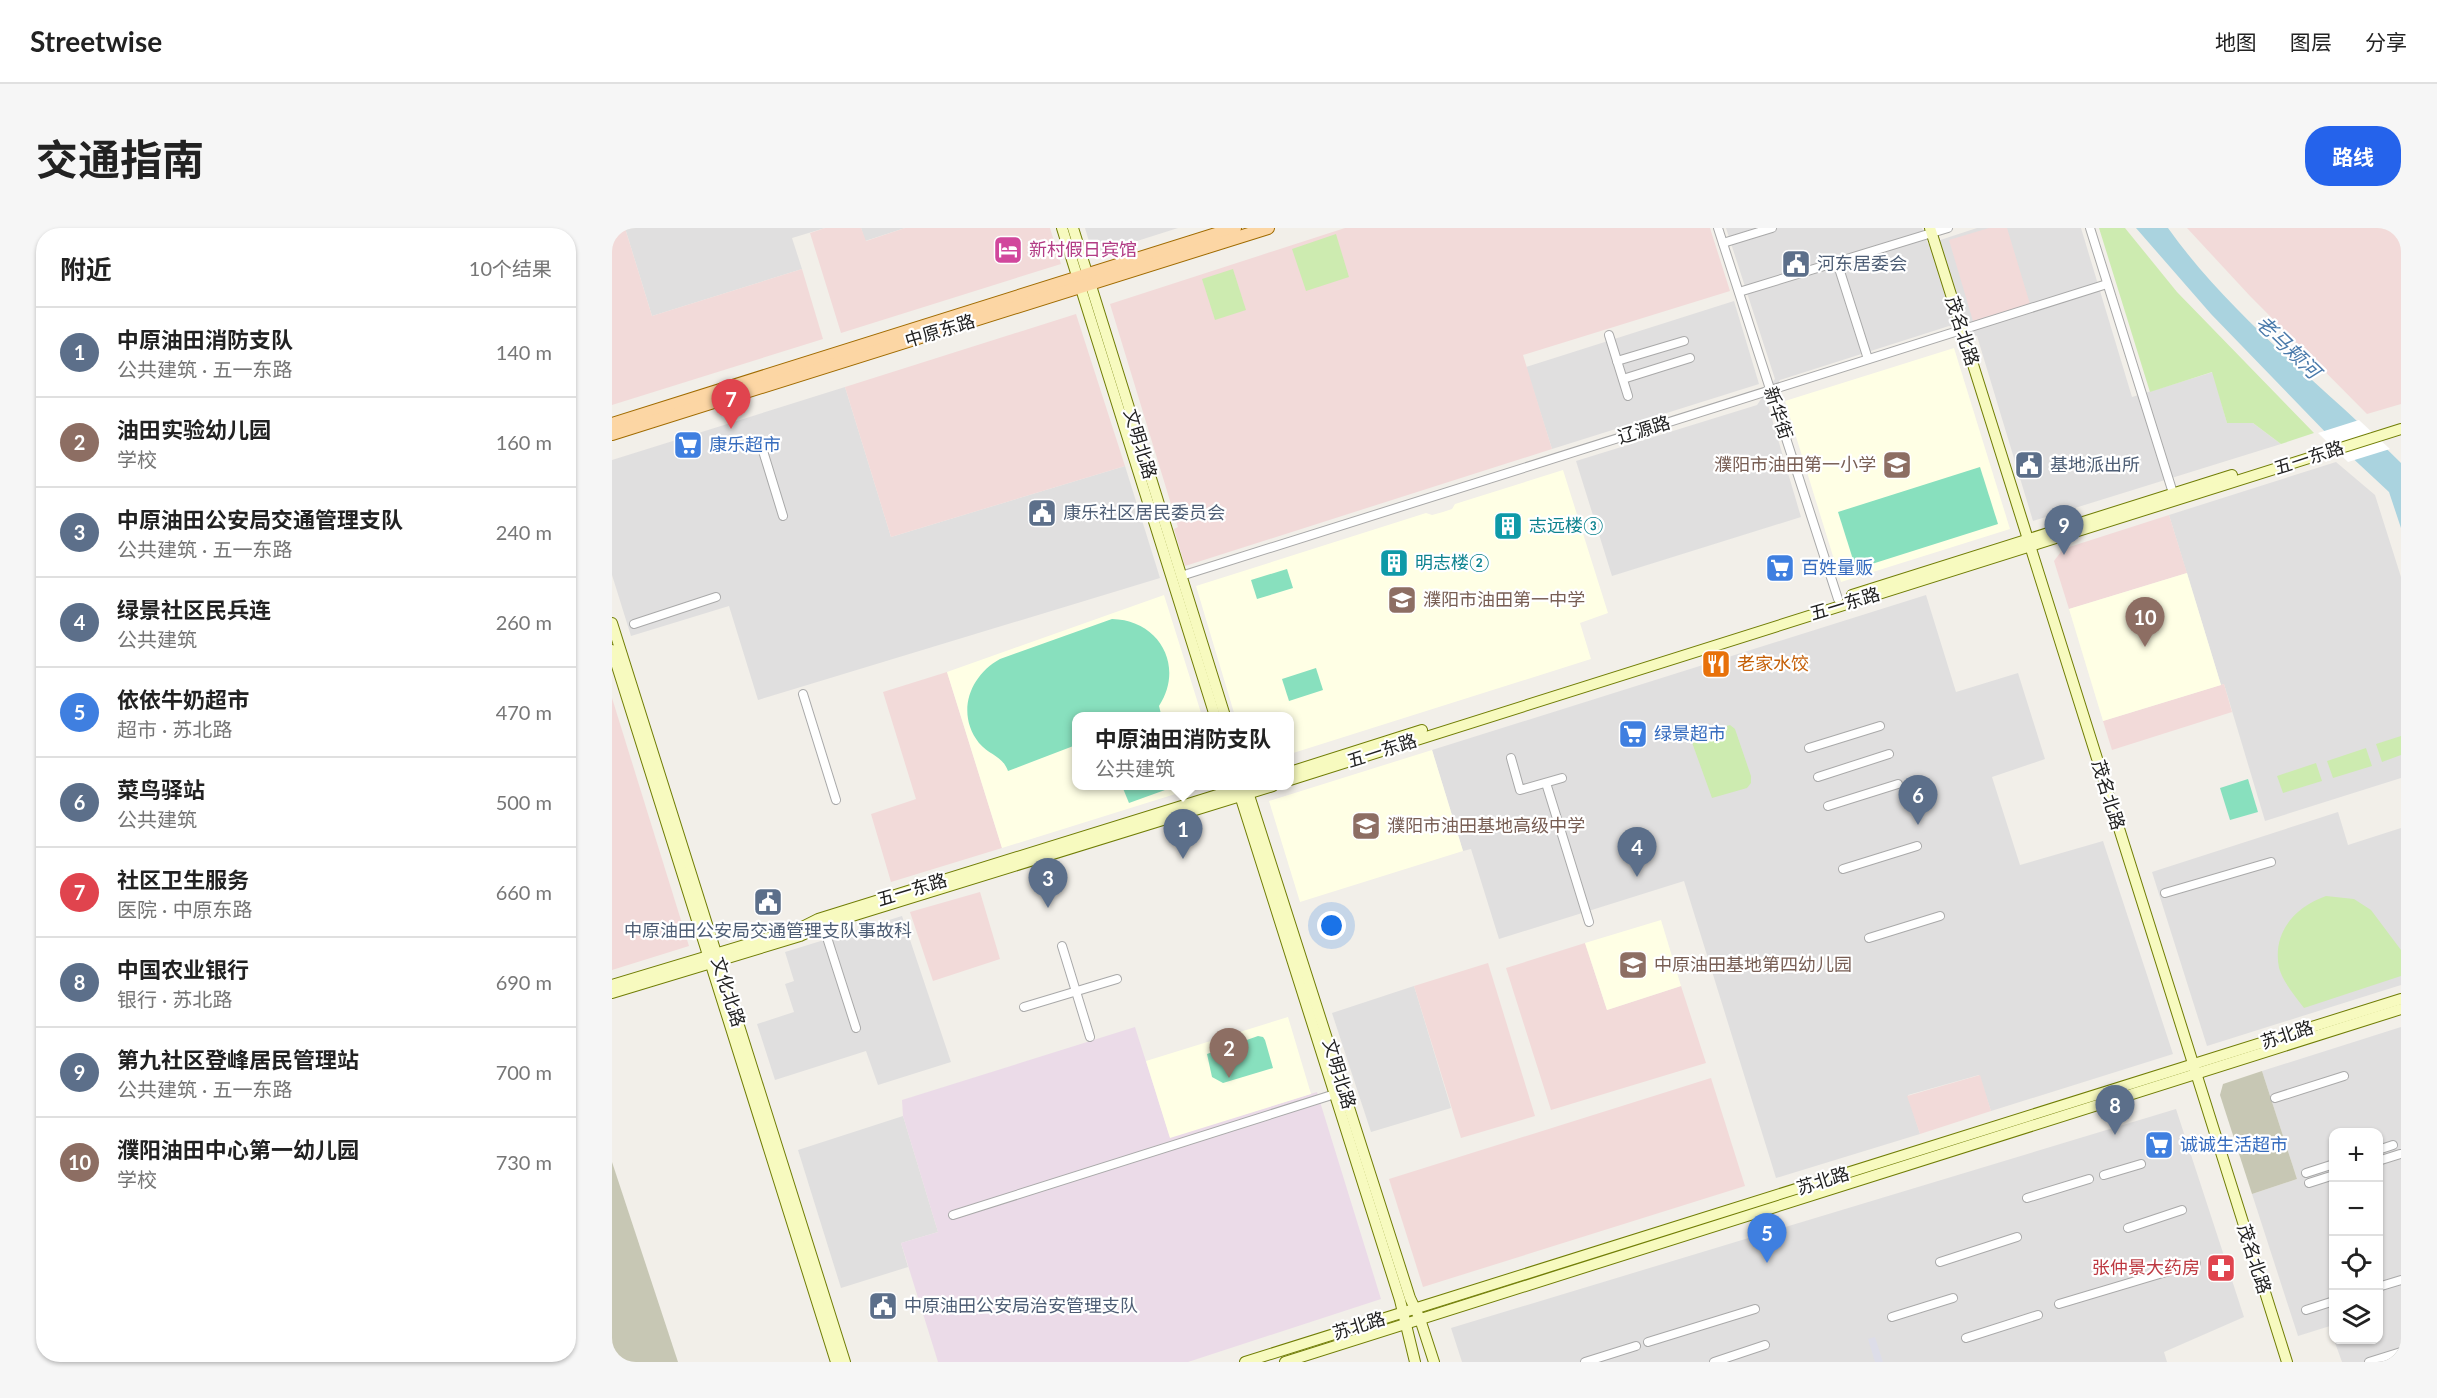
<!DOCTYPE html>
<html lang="zh">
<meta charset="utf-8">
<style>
:root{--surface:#fff;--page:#f6f6f6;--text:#222;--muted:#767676;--line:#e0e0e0;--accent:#2563eb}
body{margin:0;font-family:Lato,"Noto Sans SC",sans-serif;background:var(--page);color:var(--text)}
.controls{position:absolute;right:18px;bottom:18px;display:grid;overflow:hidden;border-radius:12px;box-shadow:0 2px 4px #0004}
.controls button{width:54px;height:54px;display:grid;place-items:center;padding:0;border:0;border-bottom:2px solid var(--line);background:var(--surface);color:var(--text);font:30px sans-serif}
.you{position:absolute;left:720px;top:698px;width:21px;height:21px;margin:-15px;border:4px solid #fff;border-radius:50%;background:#1a73e8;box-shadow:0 0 0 9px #1a73e833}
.badge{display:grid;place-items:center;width:39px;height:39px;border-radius:50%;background:var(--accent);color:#fff;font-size:20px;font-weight:700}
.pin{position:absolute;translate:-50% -50px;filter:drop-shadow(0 2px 3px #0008)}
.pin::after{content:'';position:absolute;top:32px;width:21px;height:18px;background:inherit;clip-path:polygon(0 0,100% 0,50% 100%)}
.popup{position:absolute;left:460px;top:484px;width:222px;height:78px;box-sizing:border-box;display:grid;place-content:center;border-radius:12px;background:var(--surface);filter:drop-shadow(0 2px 4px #0005);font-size:20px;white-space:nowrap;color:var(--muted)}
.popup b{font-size:22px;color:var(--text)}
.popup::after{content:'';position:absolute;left:50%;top:100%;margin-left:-12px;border:12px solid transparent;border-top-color:var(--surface)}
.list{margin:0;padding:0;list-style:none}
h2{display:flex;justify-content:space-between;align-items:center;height:78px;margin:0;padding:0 24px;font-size:26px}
h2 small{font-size:20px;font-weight:400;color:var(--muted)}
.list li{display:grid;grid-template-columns:39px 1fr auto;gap:18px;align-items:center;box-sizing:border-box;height:90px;padding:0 24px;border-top:2px solid var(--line)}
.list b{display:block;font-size:22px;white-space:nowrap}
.list p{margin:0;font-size:20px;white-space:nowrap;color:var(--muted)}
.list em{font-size:20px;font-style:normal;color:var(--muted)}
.icon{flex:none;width:33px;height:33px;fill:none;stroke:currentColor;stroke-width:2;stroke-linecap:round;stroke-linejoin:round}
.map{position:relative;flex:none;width:1789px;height:1134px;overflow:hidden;border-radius:24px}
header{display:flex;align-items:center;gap:36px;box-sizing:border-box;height:84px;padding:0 30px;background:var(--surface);border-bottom:2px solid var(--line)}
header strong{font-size:28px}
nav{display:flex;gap:33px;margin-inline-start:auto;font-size:21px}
.intro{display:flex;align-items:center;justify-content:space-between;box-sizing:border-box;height:144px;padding:0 36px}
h1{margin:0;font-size:42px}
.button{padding:15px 27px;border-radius:24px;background:var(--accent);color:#fff;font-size:21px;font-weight:700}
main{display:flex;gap:36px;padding:0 36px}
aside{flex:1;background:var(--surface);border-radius:24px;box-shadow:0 2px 4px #0004}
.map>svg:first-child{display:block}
.residential{fill:#e0dfdf}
.commercial{fill:#f2dad9}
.industrial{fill:#ebdbe8}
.education{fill:#ffffe5}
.construction{fill:#c7c7b4}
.grass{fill:#cdebb0}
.pitch{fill:#88e0be}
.plaza{fill:#dddde8}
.water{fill:#aad3df}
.pier{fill:#fff}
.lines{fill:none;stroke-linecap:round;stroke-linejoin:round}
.street-casing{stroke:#a9a9a9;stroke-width:10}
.secondary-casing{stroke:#707d05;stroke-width:12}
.primary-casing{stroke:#a06b00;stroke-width:14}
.street{stroke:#fff;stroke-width:8}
.secondary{stroke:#f7fabf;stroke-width:10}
.primary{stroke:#fcd6a4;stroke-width:12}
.labels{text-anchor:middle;stroke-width:4.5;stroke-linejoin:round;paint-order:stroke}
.hotel-label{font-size:18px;fill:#b23c85;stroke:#fff;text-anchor:start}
.service-label{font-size:18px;fill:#4e5e75;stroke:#fff;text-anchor:start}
.street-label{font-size:18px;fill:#222;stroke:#fff}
.shop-label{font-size:18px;fill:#366cbe;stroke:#fff;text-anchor:start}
.education-label{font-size:18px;fill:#785e54;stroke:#fff;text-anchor:start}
.culture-label{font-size:18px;fill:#0d838f;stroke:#fff;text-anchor:start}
.food-label{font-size:18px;fill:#c56008;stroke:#fff;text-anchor:start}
.health-label{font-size:18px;fill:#be3a42;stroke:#fff;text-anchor:end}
.water-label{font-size:20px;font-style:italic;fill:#4a7aab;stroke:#fff}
</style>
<header>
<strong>Streetwise</strong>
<nav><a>地图</a><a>图层</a><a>分享</a></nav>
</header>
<div class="intro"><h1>交通指南</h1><a class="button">路线</a></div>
<main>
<aside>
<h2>附近<small>10个结果</small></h2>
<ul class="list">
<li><span class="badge" style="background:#5c6f8a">1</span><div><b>中原油田消防支队</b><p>公共建筑 · 五一东路</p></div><em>140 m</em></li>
<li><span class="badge" style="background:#8d6e63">2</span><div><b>油田实验幼儿园</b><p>学校</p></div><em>160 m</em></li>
<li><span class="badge" style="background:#5c6f8a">3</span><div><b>中原油田公安局交通管理支队</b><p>公共建筑 · 五一东路</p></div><em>240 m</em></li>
<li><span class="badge" style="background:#5c6f8a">4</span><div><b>绿景社区民兵连</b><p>公共建筑</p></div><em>260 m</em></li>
<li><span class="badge" style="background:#3f7fe0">5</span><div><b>依依牛奶超市</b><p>超市 · 苏北路</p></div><em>470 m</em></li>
<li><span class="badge" style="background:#5c6f8a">6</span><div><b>菜鸟驿站</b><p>公共建筑</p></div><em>500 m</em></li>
<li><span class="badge" style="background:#e0444e">7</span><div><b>社区卫生服务</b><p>医院 · 中原东路</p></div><em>660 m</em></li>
<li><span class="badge" style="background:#5c6f8a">8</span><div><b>中国农业银行</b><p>银行 · 苏北路</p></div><em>690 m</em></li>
<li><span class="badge" style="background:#5c6f8a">9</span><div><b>第九社区登峰居民管理站</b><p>公共建筑 · 五一东路</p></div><em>700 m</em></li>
<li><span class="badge" style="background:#8d6e63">10</span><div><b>濮阳油田中心第一幼儿园</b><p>学校</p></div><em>730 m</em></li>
</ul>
</aside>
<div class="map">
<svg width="1789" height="1134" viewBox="0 0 1789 1134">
<rect width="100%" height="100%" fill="#f2efe9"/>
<g class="residential">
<polygon points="13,0 213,0 180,10 190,41 40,88"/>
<polygon points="249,0 293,0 253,13"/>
<polygon points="473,0 566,0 481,27"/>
<polygon points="1114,0 1310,0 1316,16 1365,0 1469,0 1520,169 1601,144 1615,195 1641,195 1669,216 1421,293 1365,108 1337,98 1168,152 1155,174 1189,289 1000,348 964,233 1145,177 1163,151"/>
<polygon points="1122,73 1147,156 940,221 914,139"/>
<polygon points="233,159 279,309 513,238 548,350 146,472 117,378 19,408 0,347 0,232"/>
<polygon points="1724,234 1763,267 1789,349 1789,550 1653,593 1612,456 1609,457 1557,287"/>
<polygon points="1314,367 1344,464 1406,445 1433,531 1380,549 1408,637 1491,613 1561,826 1379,883 1367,847 1296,867 1308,906 1164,950 1072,653 887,711 859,621 851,623 820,522"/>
<polygon points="1726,584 1736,617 1789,600 1789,757 1595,818 1540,644"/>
<polygon points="290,688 339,834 266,857 254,823 163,852 145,796 182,784 173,756 182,753 173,724"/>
<polygon points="802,758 839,880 759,904 720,785"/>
<polygon points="1789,799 1789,1134 1730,1134 1722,1112 1766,1112 1766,904 1722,904 1721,1109 1718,1098 1686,1108 1640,966 1685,951 1650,843"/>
<polygon points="1564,881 1632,1089 1552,1124 1555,1134 850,1134 839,1100"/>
<polygon points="291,888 326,1004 289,1015 296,1039 229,1060 186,922"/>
</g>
<g class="commercial">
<polygon points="0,0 13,0 40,88 190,41 211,111 0,177"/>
<polygon points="213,0 249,0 254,13 293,0 438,0 449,36 229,105 198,5"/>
<polygon points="733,0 1098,0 1118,63 911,127 940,221 573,338 562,301 566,299 498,76"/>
<polygon points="1377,0 1395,0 1418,76 1361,93 1337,12"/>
<polygon points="1575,0 1789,0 1789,176 1755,186 1638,68"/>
<polygon points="464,86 513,238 279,309 233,159"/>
<polygon points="1557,287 1575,345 1457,381 1442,333 1451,321"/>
<polygon points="335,444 390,620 279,654 259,586 304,571 271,464"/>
<polygon points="1612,456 1620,484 1500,522 1491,493"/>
<polygon points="0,470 77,718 0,742"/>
<polygon points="368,664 388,731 321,753 298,684"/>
<polygon points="973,715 995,782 1069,758 1094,835 939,882 894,740"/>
<polygon points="876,735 923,888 849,910 802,758"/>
<polygon points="1368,847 1379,883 1308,906 1295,868"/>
<polygon points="1099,850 1133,958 811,1059 777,951"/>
</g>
<polygon class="industrial" points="523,799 558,909 705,864 769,1071 576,1134 326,1134 289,1015 326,1004 291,888 290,872"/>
<g class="education">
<polygon points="1342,120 1398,301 1229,354 1173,173"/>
<polygon points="951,242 996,385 968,395 979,431 678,526 678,488 623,488 584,358 814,285 820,287 831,284 840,281 843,276"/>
<polygon points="1575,345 1609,457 1491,493 1457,381"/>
<polygon points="552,367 590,488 464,488 464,558 589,558 390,620 335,444"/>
<polygon points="820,522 851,623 688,674 657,573"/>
<polygon points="1049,692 1069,758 995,782 973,715"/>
<polygon points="676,789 699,866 558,910 534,833"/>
</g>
<g class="construction">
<polygon points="1650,843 1685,951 1640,966 1608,867 1611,856"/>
<polygon points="0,934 66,1134 0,1134"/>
</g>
<g class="grass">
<polygon points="1487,0 1513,0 1565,64 1702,205 1669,216 1641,195 1615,195 1600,144 1538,164"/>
<polygon points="724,6 737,49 694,63 680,21"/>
<polygon points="621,41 634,82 603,92 590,51"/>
<polygon points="1118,497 1123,501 1139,548 1139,555 1135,560 1100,570 1078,509"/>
<polygon points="1789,508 1789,527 1770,534 1764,516"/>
<polygon points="1754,520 1760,538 1721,550 1715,533"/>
<polygon points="1704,535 1710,553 1671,565 1665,548"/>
<path d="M1714,668L1742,671L1759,682L1789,722V748L1692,780C1683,768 1671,754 1667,740C1660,704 1683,679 1714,668Z"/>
</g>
<g class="pitch">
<polygon points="1368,239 1386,296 1244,341 1226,284"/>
<polygon points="675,341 681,360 645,371 639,352"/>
<path d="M500,391C547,392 573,438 547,478L549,486L542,488H464V517L396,543C390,527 378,528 367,515C344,486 357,448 388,431Z"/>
<polygon points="704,440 711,462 677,473 670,451"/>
<polygon points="1636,551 1646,584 1618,592 1608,560"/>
<polygon points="510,558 564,558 517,575"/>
<polygon points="646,808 651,809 653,812 661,840 611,855 600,849 595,826"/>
</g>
<polygon class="plaza" points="1263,1109 1271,1134 1263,1134 1256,1111"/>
<path class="water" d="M1524,0H1556C1620,90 1711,157 1789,235V300L1777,264L1719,210L1599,86Z"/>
<polygon class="pier" points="1747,192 1778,221 1736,234 1706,205"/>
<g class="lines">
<g class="street-casing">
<g id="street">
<polyline points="1106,0 1226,371"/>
<polyline points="1478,0 1561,265"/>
<polyline points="1111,15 1160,0"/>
<polyline points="1225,34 1256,131"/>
<polyline points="1127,64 1336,0"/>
<polyline points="997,107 1016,168"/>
<polyline points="1005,133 1072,113"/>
<polyline points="1011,151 1078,130"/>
<polyline points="151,223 171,288"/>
<polyline points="569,348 1495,56"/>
<polyline points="22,396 104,369"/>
<polyline points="191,466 224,572"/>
<polyline points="1197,520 1268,498"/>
<polyline points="899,530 908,562 950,550"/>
<polyline points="1206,549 1277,526"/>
<polyline points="934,555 977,694"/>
<polyline points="1216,578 1286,556"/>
<polyline points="1231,641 1305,618"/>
<polyline points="1553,665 1659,634"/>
<polyline points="211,697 244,800"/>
<polyline points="1257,710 1328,688"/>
<polyline points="450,718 478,809"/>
<polyline points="412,779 505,751"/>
<polyline points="1663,870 1732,848"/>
<polyline points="1766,922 1781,917"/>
<polyline points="1766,933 1788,926"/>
<polyline points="1694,945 1722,936"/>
<polyline points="1492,947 1529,936"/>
<polyline points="1697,955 1722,947"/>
<polyline points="1415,970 1477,951"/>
<polyline points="341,987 723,866"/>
<polyline points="1516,1000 1570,982"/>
<polyline points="1328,1034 1405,1009"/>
<polyline points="1766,1059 1789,1052"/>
<polyline points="1447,1076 1584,1035"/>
<polyline points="1694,1082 1722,1073"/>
<polyline points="1280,1089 1341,1070"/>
<polyline points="1354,1110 1426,1087"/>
<polyline points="1036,1114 1143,1081"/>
<polyline points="973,1134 1024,1118"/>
<polyline points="1102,1134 1153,1117"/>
<polyline points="1757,1134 1789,1124"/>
</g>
</g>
<g class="secondary-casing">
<g id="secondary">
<polyline points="450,0 603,488"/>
<polyline points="461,0 613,488"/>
<polyline points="1318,0 1675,1134"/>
<polyline points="1240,367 1620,247"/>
<polyline points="0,395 233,1134"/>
<polyline points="0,422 224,1134"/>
<polyline points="678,544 810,502"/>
<polyline points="678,552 1789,201"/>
<polyline points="626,561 788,1072 803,1134"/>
<polyline points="635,561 798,1070 808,1091 822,1134"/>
<polyline points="0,757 186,701 206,691 634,558"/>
<polyline points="0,765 188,708 211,697 661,558"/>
<polyline points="633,1134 1789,771"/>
<polyline points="673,1134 1789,781"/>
</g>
</g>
<g class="primary-casing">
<g id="primary">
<polyline points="0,196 623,0"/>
<polyline points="0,206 656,0"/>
</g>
</g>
<use href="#street" class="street"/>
<use href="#secondary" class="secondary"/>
<use href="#primary" class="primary"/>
</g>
<defs>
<g id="hotel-square" transform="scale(1.5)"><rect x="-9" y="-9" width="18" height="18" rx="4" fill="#d1479c" stroke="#fff"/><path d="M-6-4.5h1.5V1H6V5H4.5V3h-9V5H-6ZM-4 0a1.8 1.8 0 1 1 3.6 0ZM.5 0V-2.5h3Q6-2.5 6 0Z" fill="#fff"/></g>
<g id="civic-square" transform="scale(1.5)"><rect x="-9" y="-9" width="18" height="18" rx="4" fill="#5c6f8a" stroke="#fff"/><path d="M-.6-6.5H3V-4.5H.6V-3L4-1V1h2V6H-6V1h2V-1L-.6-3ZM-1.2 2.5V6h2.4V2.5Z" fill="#fff"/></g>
<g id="supermarket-square" transform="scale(1.5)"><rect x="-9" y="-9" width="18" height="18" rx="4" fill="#3f7fe0" stroke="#fff"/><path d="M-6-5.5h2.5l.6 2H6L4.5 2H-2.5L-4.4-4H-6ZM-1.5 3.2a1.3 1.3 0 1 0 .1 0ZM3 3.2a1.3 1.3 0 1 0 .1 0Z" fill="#fff"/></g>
<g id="school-square" transform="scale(1.5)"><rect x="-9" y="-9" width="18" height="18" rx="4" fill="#8d6e63" stroke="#fff"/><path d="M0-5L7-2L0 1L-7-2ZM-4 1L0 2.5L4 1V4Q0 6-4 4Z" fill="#fff"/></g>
<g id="building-square" transform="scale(1.5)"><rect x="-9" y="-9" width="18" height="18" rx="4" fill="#0f9aa8" stroke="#fff"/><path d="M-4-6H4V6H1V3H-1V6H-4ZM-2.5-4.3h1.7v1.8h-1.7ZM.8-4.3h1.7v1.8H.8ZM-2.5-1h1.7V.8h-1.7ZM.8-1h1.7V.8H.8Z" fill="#fff"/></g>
<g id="restaurant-square" transform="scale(1.5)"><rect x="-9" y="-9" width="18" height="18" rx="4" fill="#e8710a" stroke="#fff"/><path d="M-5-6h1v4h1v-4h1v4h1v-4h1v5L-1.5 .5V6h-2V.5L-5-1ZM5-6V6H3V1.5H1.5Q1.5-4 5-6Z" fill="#fff"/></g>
<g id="pharmacy-square" transform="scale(1.5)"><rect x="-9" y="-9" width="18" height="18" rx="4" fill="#e0444e" stroke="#fff"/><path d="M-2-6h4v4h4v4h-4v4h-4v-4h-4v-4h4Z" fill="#fff"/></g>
</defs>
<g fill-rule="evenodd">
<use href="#hotel-square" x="396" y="22"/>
<use href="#civic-square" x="1184" y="36"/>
<use href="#supermarket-square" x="76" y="217"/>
<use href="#school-square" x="1285" y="237"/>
<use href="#civic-square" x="1417" y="237"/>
<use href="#civic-square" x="430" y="285"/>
<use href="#building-square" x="896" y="298"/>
<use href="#building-square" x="782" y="335"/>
<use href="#supermarket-square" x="1168" y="340"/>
<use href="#school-square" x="790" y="372"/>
<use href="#restaurant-square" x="1104" y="436"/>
<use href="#supermarket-square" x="1021" y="506"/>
<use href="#school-square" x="754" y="598"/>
<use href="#civic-square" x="156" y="674"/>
<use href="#school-square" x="1021" y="737"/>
<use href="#supermarket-square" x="1547" y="917"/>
<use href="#pharmacy-square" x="1609" y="1040"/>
<use href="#civic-square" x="271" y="1078"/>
</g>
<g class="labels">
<g class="hotel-label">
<text x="417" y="28">新村假日宾馆</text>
</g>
<g class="service-label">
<text x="1205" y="42">河东居委会</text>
<text x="1438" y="243">基地派出所</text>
<text x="451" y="291">康乐社区居民委员会</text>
<text x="156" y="709" text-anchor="middle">中原油田公安局交通管理支队事故科</text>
<text x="292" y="1084">中原油田公安局治安管理支队</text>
</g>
<g class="street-label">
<text transform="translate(328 103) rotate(-17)" y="6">中原东路</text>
<text transform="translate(1350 103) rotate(72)" y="6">茂名北路</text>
<text transform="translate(1166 185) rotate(72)" y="6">新华街</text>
<text transform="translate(1032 202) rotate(-17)" y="6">辽源路</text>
<text transform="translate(528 216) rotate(73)" y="6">文明北路</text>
<text transform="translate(1697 230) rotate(-18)" y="6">五一东路</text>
<text transform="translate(1233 376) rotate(-17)" y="6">五一东路</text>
<text transform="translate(770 523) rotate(-18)" y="6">五一东路</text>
<text transform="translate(1496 567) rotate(73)" y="6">茂名北路</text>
<text transform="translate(300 662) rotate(-17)" y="6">五一东路</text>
<text transform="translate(116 764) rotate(72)" y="6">文化北路</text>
<text transform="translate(1675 807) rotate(-18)" y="6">苏北路</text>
<text transform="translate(727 846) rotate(73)" y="6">文明北路</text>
<text transform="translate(1211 953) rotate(-17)" y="6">苏北路</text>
<text transform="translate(1642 1031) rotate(72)" y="6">茂名北路</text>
<text transform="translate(747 1098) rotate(-17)" y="6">苏北路</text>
</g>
<g class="shop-label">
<text x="97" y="223">康乐超市</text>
<text x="1189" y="346">百姓量贩</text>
<text x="1042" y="512">绿景超市</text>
<text x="1568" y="923">诚诚生活超市</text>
</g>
<g class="education-label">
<text x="1264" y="243" text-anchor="end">濮阳市油田第一小学</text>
<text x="811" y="378">濮阳市油田第一中学</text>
<text x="775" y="604">濮阳市油田基地高级中学</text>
<text x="1042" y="743">中原油田基地第四幼儿园</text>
</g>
<g class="culture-label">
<text x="917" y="304">志远楼③</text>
<text x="803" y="341">明志楼②</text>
</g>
<g class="food-label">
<text x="1125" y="442">老家水饺</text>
</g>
<g class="health-label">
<text x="1588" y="1046">张仲景大药房</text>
</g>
<g class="water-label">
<text transform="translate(1676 119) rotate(44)" y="7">老马颊河</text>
</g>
</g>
</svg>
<div class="controls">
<button>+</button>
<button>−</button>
<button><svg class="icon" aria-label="locate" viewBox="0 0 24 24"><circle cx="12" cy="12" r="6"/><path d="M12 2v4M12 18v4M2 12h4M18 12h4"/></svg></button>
<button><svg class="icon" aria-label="layers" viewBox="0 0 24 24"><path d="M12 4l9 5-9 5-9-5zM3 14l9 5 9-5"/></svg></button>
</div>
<div class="you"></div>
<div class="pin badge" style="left:571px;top:631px;background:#5c6f8a">1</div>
<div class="popup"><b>中原油田消防支队</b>公共建筑</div>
<div class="pin badge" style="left:617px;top:850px;background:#8d6e63">2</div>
<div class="pin badge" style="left:436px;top:680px;background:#5c6f8a">3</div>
<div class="pin badge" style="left:1025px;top:649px;background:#5c6f8a">4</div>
<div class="pin badge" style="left:1155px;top:1035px;background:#3f7fe0">5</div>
<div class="pin badge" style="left:1306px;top:597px;background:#5c6f8a">6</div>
<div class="pin badge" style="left:119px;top:201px;background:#e0444e">7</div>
<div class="pin badge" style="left:1503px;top:907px;background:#5c6f8a">8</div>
<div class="pin badge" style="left:1452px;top:327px;background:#5c6f8a">9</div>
<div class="pin badge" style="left:1533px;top:419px;background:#8d6e63">10</div>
</div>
</main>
